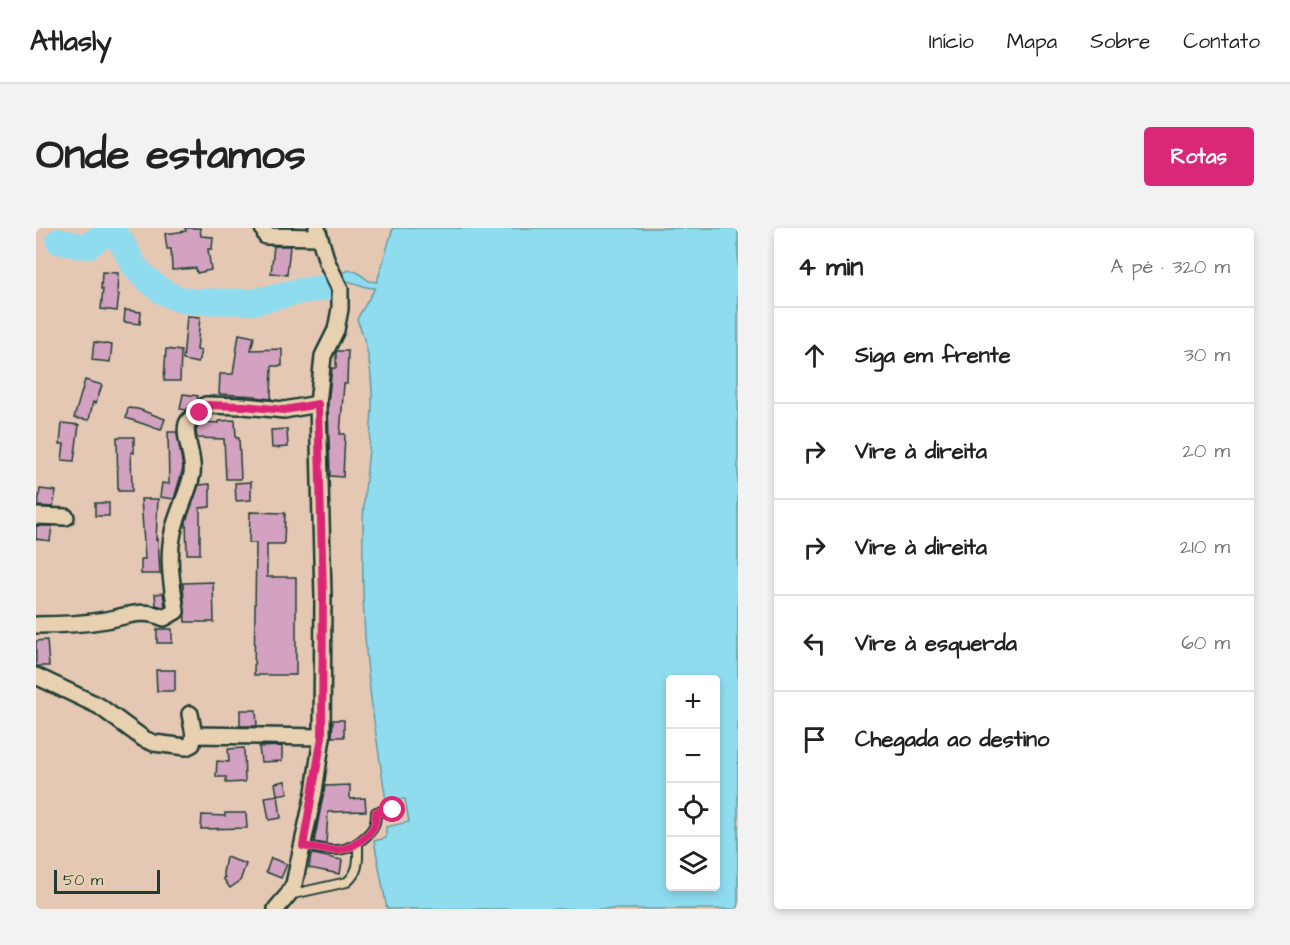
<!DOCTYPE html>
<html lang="pt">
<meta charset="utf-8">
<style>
:root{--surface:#fff;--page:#f2f2f2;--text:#222;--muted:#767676;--line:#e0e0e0;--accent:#db2777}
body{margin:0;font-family:"Architects Daughter",sans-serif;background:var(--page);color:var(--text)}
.controls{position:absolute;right:18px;bottom:18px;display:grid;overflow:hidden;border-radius:6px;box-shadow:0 3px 9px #0003}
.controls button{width:54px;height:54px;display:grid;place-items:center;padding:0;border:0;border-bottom:2px solid var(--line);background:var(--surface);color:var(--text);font:30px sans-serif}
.scale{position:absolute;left:18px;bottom:15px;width:106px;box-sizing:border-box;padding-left:6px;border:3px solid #1f3d34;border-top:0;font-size:16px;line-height:21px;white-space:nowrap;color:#1f3d34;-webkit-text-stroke:4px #e8d1b1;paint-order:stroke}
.stop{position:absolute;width:18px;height:18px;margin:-14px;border:4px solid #db2777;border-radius:50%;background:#fff}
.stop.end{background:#db2777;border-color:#fff;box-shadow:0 2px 6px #0008}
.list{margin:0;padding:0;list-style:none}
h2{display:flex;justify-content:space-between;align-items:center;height:78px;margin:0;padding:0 24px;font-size:26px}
h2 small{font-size:20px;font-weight:400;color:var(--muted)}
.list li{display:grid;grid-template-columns:39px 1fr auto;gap:18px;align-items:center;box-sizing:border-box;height:96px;padding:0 24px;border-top:2px solid var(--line)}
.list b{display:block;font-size:22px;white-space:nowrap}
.list em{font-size:20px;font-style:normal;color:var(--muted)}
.icon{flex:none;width:33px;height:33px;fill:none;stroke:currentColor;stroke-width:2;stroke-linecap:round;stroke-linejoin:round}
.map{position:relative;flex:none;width:702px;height:681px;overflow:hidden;border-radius:6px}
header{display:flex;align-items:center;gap:36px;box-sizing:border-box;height:84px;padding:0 30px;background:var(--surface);border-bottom:2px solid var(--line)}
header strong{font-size:28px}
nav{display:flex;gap:33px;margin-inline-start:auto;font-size:21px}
.intro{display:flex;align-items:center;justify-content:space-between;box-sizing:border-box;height:144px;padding:0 36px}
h1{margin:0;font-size:42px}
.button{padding:15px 27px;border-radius:6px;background:var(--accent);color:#fff;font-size:21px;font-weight:700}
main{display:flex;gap:36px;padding:0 36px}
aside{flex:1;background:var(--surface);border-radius:6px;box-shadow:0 3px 9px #0003}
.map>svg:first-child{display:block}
.water{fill:#8fdcef;stroke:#629ca4;stroke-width:1.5;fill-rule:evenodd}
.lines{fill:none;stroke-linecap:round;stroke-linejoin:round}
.river{stroke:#8fdcef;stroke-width:26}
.building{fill:#d3a2c0;stroke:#1f3d34;stroke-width:1.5}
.service-casing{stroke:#1f3d34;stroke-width:12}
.minor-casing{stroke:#1f3d34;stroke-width:20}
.service{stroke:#e8d1b1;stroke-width:8}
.minor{stroke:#e8d1b1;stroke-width:15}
.route{stroke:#db2777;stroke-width:8}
</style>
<header>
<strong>Atlasly</strong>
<nav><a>Início</a><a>Mapa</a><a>Sobre</a><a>Contato</a></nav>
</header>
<div class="intro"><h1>Onde estamos</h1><a class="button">Rotas</a></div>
<main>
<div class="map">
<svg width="702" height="681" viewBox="0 0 702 681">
<rect width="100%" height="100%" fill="#e4c8b4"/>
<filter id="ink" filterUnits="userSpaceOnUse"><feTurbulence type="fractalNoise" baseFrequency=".0167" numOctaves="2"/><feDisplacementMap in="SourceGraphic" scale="12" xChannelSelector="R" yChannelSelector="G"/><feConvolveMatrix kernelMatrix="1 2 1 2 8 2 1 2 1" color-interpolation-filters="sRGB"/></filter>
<g filter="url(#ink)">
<path class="water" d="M357,0H702V681H351L338,613L350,610V599L373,594L369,571L350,573C341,512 330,450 328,388C326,359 327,330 327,302C327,228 351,163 321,91L339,60C327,61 320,52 305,53L294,64L287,67L254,65L282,57L313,42L321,44L333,53L341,54ZM634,452H680V658H634Z"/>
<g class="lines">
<polyline class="river" points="23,13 39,17 52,18 67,7 77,7 85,13 97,36 106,47 124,62 140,70 153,73 217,74 264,63 287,60"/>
</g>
<g class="building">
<polygon points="149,0 164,0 165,8 177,9 176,21 172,21 175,42 161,45 160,40 136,42 135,21 131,21 129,6 150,3"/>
<polygon points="238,18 254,18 251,47 235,45"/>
<polygon points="66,44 82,45 81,66 83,66 81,83 65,81 67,61 65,61"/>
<polygon points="89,82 105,84 104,96 88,94"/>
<polygon points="151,88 164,89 161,122 165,123 162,135 147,132"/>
<polygon points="203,106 218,109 215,122 246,121 246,138 236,138 235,171 220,169 220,168 183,166 184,146 197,146"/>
<polygon points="58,114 76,117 74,134 56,132"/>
<polygon points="130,121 145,123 144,153 128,153"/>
<polygon points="300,123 312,123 311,156 308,156 304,206 309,206 307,249 294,248 292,176 296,140 300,140"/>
<polygon points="49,152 66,157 60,175 57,174 53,192 38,190"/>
<polygon points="147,166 162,168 161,173 150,182 144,181"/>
<polygon points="92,180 102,181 129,191 125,202 90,190"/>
<polygon points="199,192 200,210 203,210 205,251 190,251 188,211 161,210 160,202 165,194 183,195 183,193"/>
<polygon points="26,195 43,197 38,233 26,232 28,216 24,216"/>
<polygon points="251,201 252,219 236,220 235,202"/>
<polygon points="132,204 141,204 147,240 138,271 124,269 126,255 133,256"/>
<polygon points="81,209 98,209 98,225 95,224 96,263 82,263"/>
<polygon points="215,254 215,272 200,273 199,255"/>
<polygon points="174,256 174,279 164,280 164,326 151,326 150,293 163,257"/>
<polygon points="4,261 20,263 17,279 2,278"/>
<polygon points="105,271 122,271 120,312 122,311 124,346 105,346 105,331 109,331"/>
<rect x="59" y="275" width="14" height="13"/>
<polygon points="214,284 249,285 248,316 231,316 231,349 260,349 260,447 218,447 220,315 213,315"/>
<polygon points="0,298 16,298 14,313 0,311"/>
<polygon points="177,354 178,394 149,394 147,355"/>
<polygon points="127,365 129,378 127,379 120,377 119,366"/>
<rect x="121" y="401" width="15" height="14"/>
<polygon points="11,412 13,438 0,438 0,413"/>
<polygon points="120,442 139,442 139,463 121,463"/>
<polygon points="204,482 220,482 221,498 204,498"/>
<polygon points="297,492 308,492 308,509 296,509"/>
<polygon points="246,518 246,533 225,534 223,519"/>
<polygon points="208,520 209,554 190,555 190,549 180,549 181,533 193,534 192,521"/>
<polygon points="249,553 252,565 241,567 239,555"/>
<polygon points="314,557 314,571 329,570 330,583 292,584 290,616 278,614 289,558"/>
<polygon points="242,567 245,590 233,592 229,569"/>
<polygon points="189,585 210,585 211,600 165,601 166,587 189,588"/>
<polygon points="277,626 306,632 304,646 273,640 275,627"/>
<polygon points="190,629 210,636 204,653 194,660 187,650 189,649 187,645"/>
<polygon points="235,630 251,636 245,650 230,644"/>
</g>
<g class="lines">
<g class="service-casing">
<g id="service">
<path d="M267,618C293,622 308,628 329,609C338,601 340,596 340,584L357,582"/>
<path d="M253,667L311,654C324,643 322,631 322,616"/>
</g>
</g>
<g class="minor-casing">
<g id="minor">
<polyline points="227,0 230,8 282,9"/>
<polyline points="0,288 30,289"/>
<path d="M0,397C23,397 47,396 70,392C91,388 107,380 128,390L140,383C136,356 131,331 137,304C141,285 152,266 156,246C159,230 147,209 151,196C152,191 166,183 170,177L208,178L248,182L282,176"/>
<polyline points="0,448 63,478 108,511 118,515 150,519 156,516 158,507"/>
<polyline points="154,486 158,507 286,509"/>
<polyline points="240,681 252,667 258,656 278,564 286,509 287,368 282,176 287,128 300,102 304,81 304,61 291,34 281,0"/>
</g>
</g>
<use href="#service" class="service"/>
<use href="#minor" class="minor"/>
</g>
</g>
<g class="lines" filter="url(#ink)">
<path class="route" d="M164,185L170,177L208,178L248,182L282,176L287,368L286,509L267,618C293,622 308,628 329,609C338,601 340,596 340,584L357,582"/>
</g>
</svg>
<div class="controls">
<button>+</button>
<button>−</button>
<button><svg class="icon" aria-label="locate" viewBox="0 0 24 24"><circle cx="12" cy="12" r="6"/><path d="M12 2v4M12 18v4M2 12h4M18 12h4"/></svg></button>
<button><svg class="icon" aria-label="layers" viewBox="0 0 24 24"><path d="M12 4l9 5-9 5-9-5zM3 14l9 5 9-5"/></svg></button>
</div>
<div class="scale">50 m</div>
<div class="stop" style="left:357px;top:582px"></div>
<div class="stop end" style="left:164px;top:185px"></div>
</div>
<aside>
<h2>4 min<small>A pé · 320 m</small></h2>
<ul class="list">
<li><svg class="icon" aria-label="ahead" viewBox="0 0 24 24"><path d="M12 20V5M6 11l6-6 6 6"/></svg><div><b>Siga em frente</b></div><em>30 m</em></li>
<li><svg class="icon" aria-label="right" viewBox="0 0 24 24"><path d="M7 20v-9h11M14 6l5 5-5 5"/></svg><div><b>Vire à direita</b></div><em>20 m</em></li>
<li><svg class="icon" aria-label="right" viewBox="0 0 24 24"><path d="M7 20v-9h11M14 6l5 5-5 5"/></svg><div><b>Vire à direita</b></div><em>210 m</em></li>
<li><svg class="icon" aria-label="left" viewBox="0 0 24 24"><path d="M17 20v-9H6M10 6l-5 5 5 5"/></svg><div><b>Vire à esquerda</b></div><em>60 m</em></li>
<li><svg class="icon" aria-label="arrive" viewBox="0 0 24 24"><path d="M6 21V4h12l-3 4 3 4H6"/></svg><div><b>Chegada ao destino</b></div></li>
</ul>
</aside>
</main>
